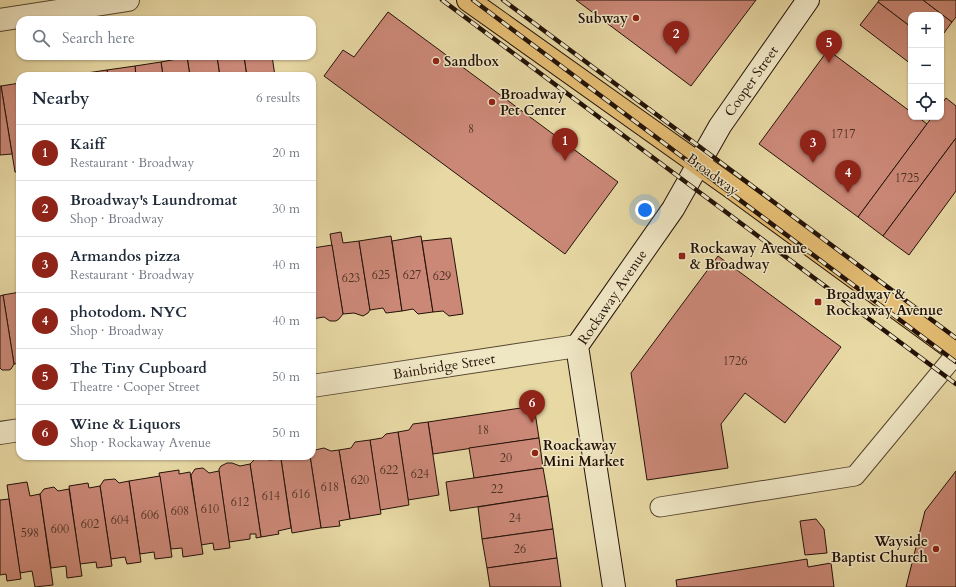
<!DOCTYPE html>
<meta charset="utf-8">
<style>
:root{--surface:#fff;--page:#f6f6f7;--text:#1f2937;--muted:#747a83;--line:#e0e1e3;--accent:#8f2418}
body{margin:0;font-family:Cardo,serif;background:var(--page);color:var(--text)}
.controls{position:absolute;right:12px;top:12px;display:grid;overflow:hidden;border-radius:8px;box-shadow:0 1px 3px #0004}
.controls button{width:36px;height:36px;display:grid;place-items:center;padding:0;border:0;border-bottom:1px solid var(--line);background:var(--surface);color:var(--text);font:20px sans-serif}
.you{position:absolute;left:645px;top:210px;width:14px;height:14px;margin:-10px;border:3px solid #fff;border-radius:50%;background:#1a73e8;box-shadow:0 0 0 6px #1a73e833}
.badge{display:grid;place-items:center;width:26px;height:26px;border-radius:50%;background:var(--accent);color:#fff;font-size:13px;font-weight:700}
.pin{position:absolute;translate:-50% -33px;filter:drop-shadow(0 1px 2px #0008)}
.pin::after{content:'';position:absolute;top:21px;width:14px;height:12px;background:inherit;clip-path:polygon(0 0,100% 0,50% 100%)}
.list{margin:0;padding:0;list-style:none}
h2{display:flex;justify-content:space-between;align-items:center;height:52px;margin:0;padding:0 16px;font-size:17px}
h2 small{font-size:13px;font-weight:400;color:var(--muted)}
.list li{display:grid;grid-template-columns:26px 1fr auto;gap:12px;align-items:center;box-sizing:border-box;height:56px;padding:0 16px;border-top:1px solid var(--line)}
.list b{display:block;font-size:15px;white-space:nowrap}
.list p{margin:0;font-size:13px;white-space:nowrap;color:var(--muted)}
.list em{font-size:13px;font-style:normal;color:var(--muted)}
.icon{flex:none;width:22px;height:22px;fill:none;stroke:currentColor;stroke-width:2;stroke-linecap:round;stroke-linejoin:round}
.map{position:relative;flex:none;width:956px;height:587px;overflow:hidden}
.search{position:absolute;background:var(--surface);box-shadow:0 1px 3px #0004;left:16px;top:16px;width:300px;height:44px;display:flex;align-items:center;gap:10px;box-sizing:border-box;padding:0 14px;border-radius:12px;color:var(--muted);font-size:15px}
.panel{position:absolute;background:var(--surface);box-shadow:0 1px 3px #0004;left:16px;top:72px;width:300px;height:388px;border-radius:12px}
.map>svg:first-child{display:block}
.building{fill:#cb8877;stroke:#231207}
.lines{fill:none;stroke-linecap:round;stroke-linejoin:round}
.lane-casing{stroke:#54442e;stroke-width:21}
.street-casing{stroke:#54442e;stroke-width:24}
.secondary-casing{stroke:#231207;stroke-width:24}
.primary-casing{stroke:#231207;stroke-width:24}
.lane{stroke:#efe6c4;stroke-width:19}
.street{stroke:#efe6c4;stroke-width:22}
.secondary{stroke:#efe6c4;stroke-width:22}
.primary{stroke:#e4bc72;stroke-width:22}
.rail-casing{stroke:#231207;stroke-width:4.5}
.rail{stroke:#efe6c4;stroke-width:3;stroke-dasharray:9;stroke-linecap:butt}
.poi-dot{fill:#8f2418;stroke:#efe6c4;stroke-width:1.5}
.labels{text-anchor:middle;stroke-width:3;stroke-linejoin:round;paint-order:stroke}
.number-label{font-size:12px;fill:#4d3023}
.poi-label{font-size:14px;font-weight:bold;fill:#231207;stroke:#efe6c4;text-anchor:start}
.street-label{font-size:14px;fill:#231207;stroke:#efe6c4}
</style>
<div class="map">
<svg width="956" height="587" viewBox="0 0 956 587">
<rect width="100%" height="100%" fill="#e7d8a4"/>
<filter id="stains"><feTurbulence type="fractalNoise" baseFrequency=".005" numOctaves="4"/><feColorMatrix values="0 0 0 0 .2 0 0 0 0 .09 0 0 0 0 .02 0 0 0 .5 -.17"/></filter>
<radialGradient id="worn" r=".72"><stop offset=".6" stop-color="#630" stop-opacity="0"/><stop offset="1" stop-color="#630" stop-opacity=".3"/></radialGradient>
<g class="building">
<polygon points="576,0 756,0 691,86"/>
<polygon points="879,0 923,0 952,22 941,37 941,15 911,15 911,27 878,2"/>
<polygon points="923,0 956,0 956,17 952,22"/>
<polygon points="878,2 911,27 911,64 860,25"/>
<polygon points="388,12 618,182 565,254 324,76 343,50 354,57"/>
<polygon points="828,50 911,112 911,117 918,117 927,124 858,217 759,144"/>
<polygon points="196,56 217,56 220,76 190,76 187,57"/>
<polygon points="217,56 244,56 247,76 220,76"/>
<polygon points="244,56 272,56 275,76 247,76"/>
<polygon points="187,57 190,76 163,76 161,62"/>
<polygon points="161,62 163,76 136,76 135,66"/>
<polygon points="135,66 136,76 108,76 107,70"/>
<polygon points="107,70 108,76 81,76 80,74"/>
<polygon points="20,83 20,172 15,172 1,86"/>
<polygon points="0,86 1,86 12,154 0,155"/>
<polygon points="946,98 956,106 956,138 883,236 858,217 932,117 941,117 941,105"/>
<polygon points="956,138 956,191 909,255 883,236"/>
<polygon points="341,232 343,243 359,241 370,310 368,313 363,316 354,313 343,314 330,234"/>
<polygon points="391,236 402,311 386,313 383,308 370,310 359,241"/>
<polygon points="421,236 433,312 418,314 413,309 402,311 392,241"/>
<polygon points="451,238 463,314 449,316 443,311 433,312 422,241"/>
<polygon points="312,243 313,248 332,245 343,314 339,319 336,321 330,321 324,317 312,319"/>
<polygon points="718,256 841,347 785,423 745,393 721,424 728,468 647,480 631,373"/>
<polygon points="20,292 20,363 14,364 3,295"/>
<polygon points="3,295 14,364 11,369 9,370 2,370 0,368 0,296"/>
<polygon points="534,406 539,438 433,454 428,422"/>
<polygon points="428,422 439,495 408,500 398,432 409,430 413,424"/>
<polygon points="398,432 409,505 380,510 370,440 382,438 386,434"/>
<polygon points="539,438 543,468 474,478 469,448"/>
<polygon points="370,440 381,514 350,519 339,450 351,448 355,442"/>
<polygon points="324,448 331,451 339,450 350,519 339,521 340,526 321,528 310,456 312,456 312,453 315,450"/>
<polygon points="283,456 310,456 321,528 292,533 281,459"/>
<polygon points="264,458 269,460 281,459 291,528 278,531 279,534 261,537 250,464 255,459"/>
<polygon points="227,463 232,463 240,466 250,464 261,537 256,538 256,534 250,534 250,539 229,542 219,471 219,469 221,466"/>
<polygon points="203,468 209,473 219,471 230,548 214,550 213,543 201,545 191,475 195,469"/>
<polygon points="543,468 548,496 450,511 446,482"/>
<polygon points="179,470 179,474 190,472 203,554 183,557 182,548 171,549 159,473"/>
<polygon points="956,471 956,587 906,587 925,511"/>
<polygon points="160,476 172,557 155,559 154,552 140,554 129,481"/>
<polygon points="115,479 119,483 129,481 141,562 127,564 125,557 111,559 100,486 104,480"/>
<polygon points="27,482 30,496 40,494 53,585 35,587 32,571 20,573 7,485"/>
<polygon points="88,483 89,488 100,486 112,566 97,568 96,562 80,564 69,486"/>
<polygon points="54,487 58,491 69,489 82,576 67,578 66,566 51,568 40,494 44,489"/>
<polygon points="548,496 553,529 482,539 478,507"/>
<polygon points="9,499 21,579 7,581 6,574 0,575 0,500"/>
<polygon points="816,519 824,529 827,553 805,555 800,521"/>
<polygon points="553,529 557,558 487,568 482,539"/>
<polygon points="557,558 561,587 490,587 487,568"/>
<polygon points="807,559 808,567 831,563 834,587 677,587 676,580"/>
</g>
<g class="lines">
<g class="lane-casing">
<polyline id="lane" points="660,507 855,476 956,354"/>
</g>
<g class="street-casing">
<g id="street">
<polyline points="0,20 128,0"/>
<polyline points="312,386 577,346"/>
<polyline points="0,433 20,430"/>
</g>
</g>
<g class="secondary-casing">
<polyline id="secondary" points="614,587 577,346 673,209 720,126 808,0"/>
</g>
<g class="primary-casing">
<polyline id="primary" points="468,0 731,187 956,351"/>
</g>
<use href="#lane" class="lane"/>
<use href="#street" class="street"/>
<use href="#secondary" class="secondary"/>
<use href="#primary" class="primary"/>
<g class="rail-casing">
<g id="rail">
<polyline points="442,0 956,384"/>
<polyline points="473,0 956,362"/>
<polyline points="503,0 956,338"/>
</g>
</g>
<use href="#rail" class="rail"/>
</g>
<g class="poi-dot">
<circle cx="636" cy="18" r="4"/>
<circle cx="436" cy="61" r="4"/>
<circle cx="492" cy="102" r="4"/>
<rect x="678" y="252" width="8" height="8" rx="2"/>
<rect x="814" y="298" width="8" height="8" rx="2"/>
<circle cx="535" cy="453" r="4"/>
<circle cx="936" cy="549" r="4"/>
</g>
<g class="labels">
<g class="number-label">
<text x="471" y="133">8</text>
<text x="843" y="138">1717</text>
<text x="907" y="182">1725</text>
<text x="381" y="279">625</text>
<text x="412" y="279">627</text>
<text x="442" y="280">629</text>
<text x="351" y="282">623</text>
<text x="735" y="365">1726</text>
<text x="483" y="434">18</text>
<text x="506" y="462">20</text>
<text x="389" y="474">622</text>
<text x="420" y="478">624</text>
<text x="360" y="484">620</text>
<text x="330" y="491">618</text>
<text x="497" y="493">22</text>
<text x="301" y="498">616</text>
<text x="271" y="500">614</text>
<text x="240" y="506">612</text>
<text x="210" y="513">610</text>
<text x="180" y="515">608</text>
<text x="150" y="519">606</text>
<text x="515" y="522">24</text>
<text x="120" y="524">604</text>
<text x="90" y="528">602</text>
<text x="60" y="533">600</text>
<text x="30" y="537">598</text>
<text x="520" y="553">26</text>
</g>
<g class="poi-label">
<text x="628" y="23" text-anchor="end">Subway</text>
<text x="444" y="66">Sandbox</text>
<text x="500" y="99">Broadway<tspan x="500" dy="16">Pet Center</tspan></text>
<text x="690" y="253">Rockaway Avenue<tspan x="690" dy="16">&amp; Broadway</tspan></text>
<text x="826" y="299">Broadway &amp;<tspan x="826" dy="16">Rockaway Avenue</tspan></text>
<text x="543" y="450">Roackaway<tspan x="543" dy="16">Mini Market</tspan></text>
<text x="928" y="546" text-anchor="end">Wayside<tspan x="928" dy="16">Baptist Church</tspan></text>
</g>
<g class="street-label">
<text transform="translate(751 81) rotate(-55)" y="5">Cooper Street</text>
<text transform="translate(713 174) rotate(36)" y="5">Broadway</text>
<text transform="translate(612 297) rotate(-56)" y="5">Rockaway Avenue</text>
<text transform="translate(444 366) rotate(-9)" y="5">Bainbridge Street</text>
</g>
</g>
<rect width="100%" height="100%" filter="url(#stains)"/>
<rect width="100%" height="100%" fill="url(#worn)"/>
</svg>
<div class="controls">
<button>+</button>
<button>−</button>
<button><svg class="icon" aria-label="locate" viewBox="0 0 24 24"><circle cx="12" cy="12" r="6"/><path d="M12 2v4M12 18v4M2 12h4M18 12h4"/></svg></button>
</div>
<div class="you"></div>
<div class="pin badge" style="left:565px;top:161px">1</div>
<div class="pin badge" style="left:676px;top:54px">2</div>
<div class="pin badge" style="left:813px;top:163px">3</div>
<div class="pin badge" style="left:848px;top:193px">4</div>
<div class="pin badge" style="left:829px;top:63px">5</div>
<div class="pin badge" style="left:532px;top:423px">6</div>
<div class="search"><svg class="icon" aria-label="search" viewBox="0 0 24 24"><circle cx="10" cy="10" r="6"/><path d="M15 15l6 6"/></svg>Search here</div>
<section class="panel">
<h2>Nearby<small>6 results</small></h2>
<ul class="list">
<li><span class="badge">1</span><div><b>Kaiff</b><p>Restaurant · Broadway</p></div><em>20 m</em></li>
<li><span class="badge">2</span><div><b>Broadway's Laundromat</b><p>Shop · Broadway</p></div><em>30 m</em></li>
<li><span class="badge">3</span><div><b>Armandos pizza</b><p>Restaurant · Broadway</p></div><em>40 m</em></li>
<li><span class="badge">4</span><div><b>photodom. NYC</b><p>Shop · Broadway</p></div><em>40 m</em></li>
<li><span class="badge">5</span><div><b>The Tiny Cupboard</b><p>Theatre · Cooper Street</p></div><em>50 m</em></li>
<li><span class="badge">6</span><div><b>Wine &amp; Liquors</b><p>Shop · Rockaway Avenue</p></div><em>50 m</em></li>
</ul>
</section>
</div>
